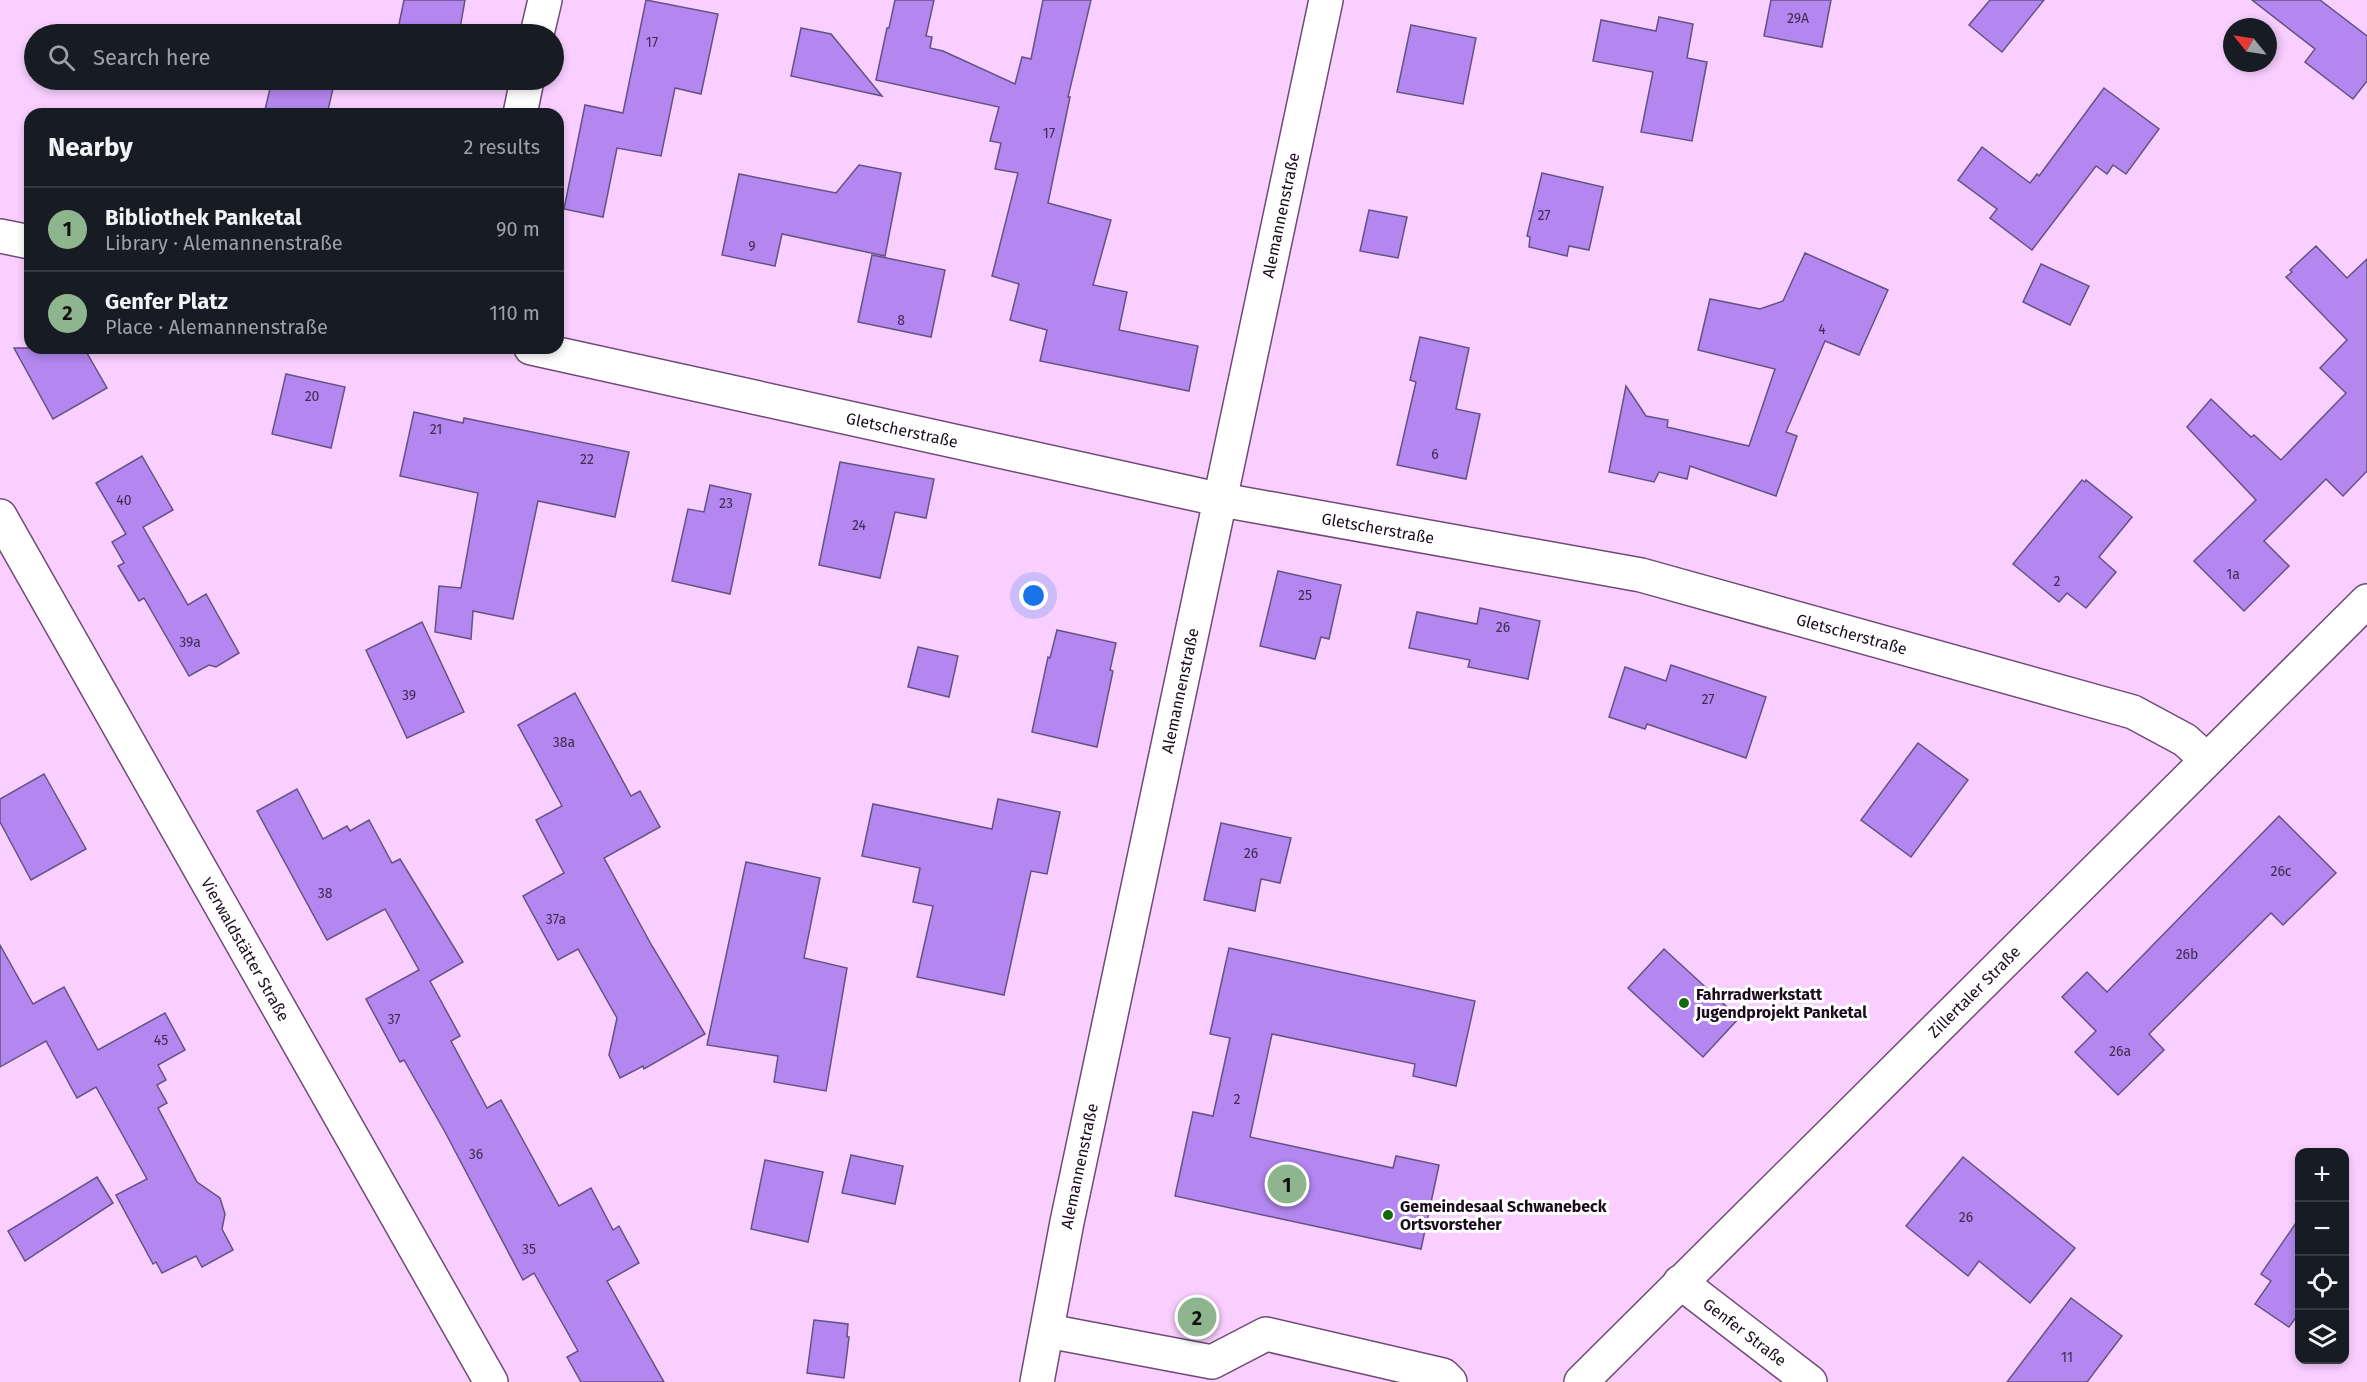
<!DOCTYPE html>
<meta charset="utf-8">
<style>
:root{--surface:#171b24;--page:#242831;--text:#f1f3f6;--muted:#9ea1a6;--line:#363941;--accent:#8eb58d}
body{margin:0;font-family:"Fira Sans",sans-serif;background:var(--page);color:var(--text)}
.controls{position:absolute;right:18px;bottom:18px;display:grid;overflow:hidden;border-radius:12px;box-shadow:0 3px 9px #0003}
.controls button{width:54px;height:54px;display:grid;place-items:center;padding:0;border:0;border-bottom:2px solid var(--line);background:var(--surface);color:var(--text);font:30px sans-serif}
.compass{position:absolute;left:2223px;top:18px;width:54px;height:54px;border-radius:50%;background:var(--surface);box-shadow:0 3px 9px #0003;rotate:300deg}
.you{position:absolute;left:1034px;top:596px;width:21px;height:21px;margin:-15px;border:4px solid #fff;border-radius:50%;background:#1a73e8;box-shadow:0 0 0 9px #1a73e833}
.badge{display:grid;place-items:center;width:39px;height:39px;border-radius:50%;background:var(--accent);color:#111;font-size:20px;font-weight:700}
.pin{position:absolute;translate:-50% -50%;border:3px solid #fff;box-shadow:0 2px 6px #0006}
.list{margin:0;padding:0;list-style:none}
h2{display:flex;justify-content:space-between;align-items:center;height:78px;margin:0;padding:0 24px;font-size:26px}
h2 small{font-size:20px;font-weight:400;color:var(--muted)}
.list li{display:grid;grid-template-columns:39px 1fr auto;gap:18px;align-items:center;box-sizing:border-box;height:84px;padding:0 24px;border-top:2px solid var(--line)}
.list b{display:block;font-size:22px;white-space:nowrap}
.list p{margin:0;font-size:20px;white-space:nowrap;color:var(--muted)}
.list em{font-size:20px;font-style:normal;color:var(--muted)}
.icon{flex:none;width:33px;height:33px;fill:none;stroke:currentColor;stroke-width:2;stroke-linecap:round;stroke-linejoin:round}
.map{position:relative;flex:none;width:2367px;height:1382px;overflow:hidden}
.search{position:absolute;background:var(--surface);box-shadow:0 3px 9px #0003;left:24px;top:24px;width:540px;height:66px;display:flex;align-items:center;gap:15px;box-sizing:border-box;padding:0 21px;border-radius:33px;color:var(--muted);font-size:22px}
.panel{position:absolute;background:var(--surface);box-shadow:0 3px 9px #0003;left:24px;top:108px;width:540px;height:246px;border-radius:18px}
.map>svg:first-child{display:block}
.building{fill:#b387ef;stroke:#655282;stroke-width:1.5}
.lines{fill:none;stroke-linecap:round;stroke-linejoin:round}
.minor-casing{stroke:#6f4b75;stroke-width:36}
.minor{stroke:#fff;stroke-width:33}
.poi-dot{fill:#14690d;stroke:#fff;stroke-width:2}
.labels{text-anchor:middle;stroke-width:6;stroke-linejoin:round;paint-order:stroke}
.number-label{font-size:14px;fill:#412b52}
.street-label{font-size:16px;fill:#1b0c1d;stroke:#fff}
.poi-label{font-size:16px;font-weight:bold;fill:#1b0c1d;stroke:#fff;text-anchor:start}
</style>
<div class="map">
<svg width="2367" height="1382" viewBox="0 0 2367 1382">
<rect width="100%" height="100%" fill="#f9cfff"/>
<g class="building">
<polygon points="404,0 465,0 459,34 397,34"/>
<polygon points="646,0 718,14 701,94 675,88 661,156 617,148 603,217 564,209 585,105 623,113"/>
<polygon points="895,0 934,0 926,36 932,37 930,48 943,51 1015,84 1022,57 1031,59 1043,0 1091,0 1068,97 1070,97 1048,203 1111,220 1093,285 1127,292 1119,330 1198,346 1189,391 1040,361 1047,330 1010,320 1019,284 992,276 1018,173 995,169 1001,143 990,141 999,107 876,80 887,28 889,28"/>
<polygon points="1771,0 1831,0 1822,47 1764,36"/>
<polygon points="1990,0 2044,0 2002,52 1969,25"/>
<polygon points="2252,0 2320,0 2367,36 2367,81 2353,99 2305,62 2315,49"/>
<polygon points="1659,17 1693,24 1687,58 1707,62 1692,141 1641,132 1653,72 1593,61 1601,20 1656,31"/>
<polygon points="1411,25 1476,38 1463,104 1397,92"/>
<polygon points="801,28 831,34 882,96 791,76"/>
<polygon points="272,80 335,80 327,114 264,114"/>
<polygon points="2104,88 2159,129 2126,174 2113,165 2107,174 2096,166 2032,250 1990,218 1997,209 1958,180 1982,147 2030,183 2037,174 2039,176"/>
<polygon points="859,165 901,173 885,256 782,234 775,266 722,255 739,174 836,193"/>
<polygon points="1542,173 1603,187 1589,250 1569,246 1567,256 1529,247 1530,237 1527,236"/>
<polygon points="1369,210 1407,217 1398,258 1360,251"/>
<polygon points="2316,246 2347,278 2367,259 2367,471 2343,496 2326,479 2264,541 2289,566 2244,611 2194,561 2256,500 2187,427 2211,399 2251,437 2254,435 2281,460 2346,393 2320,368 2347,340 2286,277 2292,272 2290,270"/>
<polygon points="1805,253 1888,290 1859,355 1825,341 1786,432 1797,436 1776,496 1690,466 1687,479 1659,472 1654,482 1609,472 1626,386 1646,416 1668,420 1667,427 1749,446 1775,369 1698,350 1710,299 1760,309 1783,301"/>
<polygon points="872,255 945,270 931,337 858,322"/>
<polygon points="2041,264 2089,286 2070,325 2023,302"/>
<polygon points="1420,337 1469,348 1456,409 1480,414 1466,479 1397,465 1416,382 1410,380"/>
<polygon points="14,348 84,348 107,388 53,419"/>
<polygon points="286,374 345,387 331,448 272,434"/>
<polygon points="414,412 463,423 464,418 629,452 615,517 538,501 513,619 473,611 471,639 435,632 439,586 461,588 478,493 400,476"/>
<polygon points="142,456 173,510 143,527 188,605 206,594 239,653 216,667 209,665 189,676 144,598 139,601 118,566 124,563 112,542 126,534 96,483"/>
<polygon points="840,462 934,479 926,518 895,512 880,578 819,565"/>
<polygon points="2082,480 2085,482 2086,480 2132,517 2099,557 2116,572 2086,608 2067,593 2059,602 2013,564"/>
<polygon points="710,485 751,494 730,594 672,581 688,509 704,512"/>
<polygon points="1278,571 1341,585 1329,639 1321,637 1315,659 1260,646"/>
<polygon points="1480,608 1540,621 1528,679 1468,667 1470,660 1409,648 1417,612 1477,624"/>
<polygon points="422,622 464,712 407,738 366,650"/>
<polygon points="1057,630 1116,643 1110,670 1113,671 1097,747 1032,732 1048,657 1050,658"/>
<polygon points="918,647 958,656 949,697 908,687"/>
<polygon points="1671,665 1766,697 1746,758 1647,724 1645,729 1609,717 1625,667 1666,681"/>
<polygon points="575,693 631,796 640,791 660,827 604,858 652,946 705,1034 644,1069 643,1066 620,1078 609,1055 617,1018 578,949 558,960 523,896 564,873 536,820 562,806 518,725"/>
<polygon points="1918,743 1968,780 1911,857 1861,820"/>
<polygon points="44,774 86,849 31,880 0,822 0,799"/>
<polygon points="297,789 323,839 347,826 350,831 369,820 392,863 400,859 463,962 430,981 460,1036 451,1041 487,1108 501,1100 559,1206 591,1188 613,1230 619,1226 639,1263 607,1281 664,1382 581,1382 567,1357 578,1351 534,1273 523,1280 445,1132 404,1060 400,1062 366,999 419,970 385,909 327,940 257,811"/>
<polygon points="998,799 1060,812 1047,874 1031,871 1004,995 917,977 933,906 913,902 920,868 862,856 873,804 992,829"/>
<polygon points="2279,816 2336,873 2283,925 2271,913 2149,1034 2164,1050 2118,1095 2075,1052 2096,1031 2062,997 2087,972 2107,992"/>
<polygon points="1221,823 1291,838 1280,883 1261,879 1255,911 1204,900"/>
<polygon points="746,862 820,878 804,958 847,968 826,1091 774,1082 778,1056 707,1045"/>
<polygon points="0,945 33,1004 64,987 98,1050 165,1013 185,1050 158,1065 166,1080 157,1085 167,1103 158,1108 197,1182 220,1198 225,1214 222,1229 233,1250 202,1267 196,1256 162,1273 156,1262 153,1264 116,1195 147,1179 96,1087 77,1098 46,1041 0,1067"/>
<polygon points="1229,948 1475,1001 1456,1086 1413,1076 1415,1064 1272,1034 1250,1137 1393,1168 1396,1156 1439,1165 1421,1249 1175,1196 1193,1112 1213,1116 1230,1038 1210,1034"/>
<polygon points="1664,949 1739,1018 1703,1057 1628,988"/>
<polygon points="851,1155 903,1166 895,1204 842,1193"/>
<polygon points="1963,1157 2075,1248 2030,1303 1979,1261 1968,1276 1906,1226"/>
<polygon points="765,1160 823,1172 808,1242 751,1229"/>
<polygon points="97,1177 113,1203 25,1261 8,1231"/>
<polygon points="2300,1217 2300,1312 2289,1327 2255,1304 2271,1281 2261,1274"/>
<polygon points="2071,1298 2122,1336 2087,1382 2007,1382"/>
<polygon points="814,1320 848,1324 847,1337 849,1337 844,1378 807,1373"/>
</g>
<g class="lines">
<g class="minor-casing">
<g id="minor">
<polyline points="537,34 545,0"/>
<polyline points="520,114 527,80"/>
<polyline points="0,236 30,242"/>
<path id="s1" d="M531,348L1222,500L1641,575L2133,712L2185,740L2206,759"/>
<path id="s2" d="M0,516L491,1382"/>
<path id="s3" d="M1680,1282L1810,1382"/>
<polyline points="1048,1331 1212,1362 1266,1334 1443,1375 1450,1382"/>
<path id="s4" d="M1037,1382L1067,1222L1326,0"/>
<path id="s5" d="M1581,1382L2367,601"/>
</g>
</g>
<use href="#minor" class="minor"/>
</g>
<g class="poi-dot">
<circle cx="1684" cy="1003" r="6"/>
<circle cx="1388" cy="1215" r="6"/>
</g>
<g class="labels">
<g class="number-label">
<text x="1798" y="23">29A</text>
<text x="652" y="47">17</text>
<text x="1049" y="138">17</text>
<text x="1544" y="220">27</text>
<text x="752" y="251">9</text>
<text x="901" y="325">8</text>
<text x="1822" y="334">4</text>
<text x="312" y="401">20</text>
<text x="436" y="434">21</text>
<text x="1435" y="459">6</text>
<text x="587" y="464">22</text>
<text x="124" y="505">40</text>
<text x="726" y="508">23</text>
<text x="859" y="530">24</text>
<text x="2233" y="579">1a</text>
<text x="2057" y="586">2</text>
<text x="1305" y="600">25</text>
<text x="1503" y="632">26</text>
<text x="190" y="647">39a</text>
<text x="409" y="700">39</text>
<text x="1708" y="704">27</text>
<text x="564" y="747">38a</text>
<text x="1251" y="858">26</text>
<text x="2281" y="876">26c</text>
<text x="325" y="898">38</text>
<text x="556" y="924">37a</text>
<text x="2187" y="959">26b</text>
<text x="394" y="1024">37</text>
<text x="161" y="1045">45</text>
<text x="2120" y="1056">26a</text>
<text x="1237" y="1104">2</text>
<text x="476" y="1159">36</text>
<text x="1966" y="1222">26</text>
<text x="529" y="1254">35</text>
<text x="2067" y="1362">11</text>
</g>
<g class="street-label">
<text dy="6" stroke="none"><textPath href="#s4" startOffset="1192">Alemannenstraße</textPath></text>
<text dy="6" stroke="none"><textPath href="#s1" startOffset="380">Gletscherstraße</textPath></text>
<text dy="6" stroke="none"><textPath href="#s1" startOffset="866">Gletscherstraße</textPath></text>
<text dy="6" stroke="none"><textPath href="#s1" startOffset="1352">Gletscherstraße</textPath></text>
<text dy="6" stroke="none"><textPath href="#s4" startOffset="706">Alemannenstraße</textPath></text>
<text dy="6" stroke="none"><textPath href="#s2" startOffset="498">Vierwaldstätter Straße</textPath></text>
<text dy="6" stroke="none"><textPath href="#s5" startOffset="554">Zillertaler Straße</textPath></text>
<text dy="6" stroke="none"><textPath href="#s4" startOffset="220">Alemannenstraße</textPath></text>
<text dy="6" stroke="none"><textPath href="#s3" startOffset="82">Genfer Straße</textPath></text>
</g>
<g class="poi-label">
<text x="1696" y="1000">Fahrradwerkstatt<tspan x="1696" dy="18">Jugendprojekt Panketal</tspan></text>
<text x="1400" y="1212">Gemeindesaal Schwanebeck<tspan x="1400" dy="18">Ortsvorsteher</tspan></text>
</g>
</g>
</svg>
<div class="controls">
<button>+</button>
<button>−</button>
<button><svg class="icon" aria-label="locate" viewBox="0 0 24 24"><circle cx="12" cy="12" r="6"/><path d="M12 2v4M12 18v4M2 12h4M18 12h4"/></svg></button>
<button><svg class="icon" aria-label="layers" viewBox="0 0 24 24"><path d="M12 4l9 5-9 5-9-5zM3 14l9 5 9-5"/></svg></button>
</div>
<svg class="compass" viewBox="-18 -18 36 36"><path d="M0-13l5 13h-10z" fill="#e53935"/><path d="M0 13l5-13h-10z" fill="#9ea1a6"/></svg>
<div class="you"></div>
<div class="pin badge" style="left:1287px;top:1184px">1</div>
<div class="pin badge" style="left:1197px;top:1317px">2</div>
<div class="search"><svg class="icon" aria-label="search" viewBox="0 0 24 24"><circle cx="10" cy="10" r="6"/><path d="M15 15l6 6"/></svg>Search here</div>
<section class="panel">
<h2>Nearby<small>2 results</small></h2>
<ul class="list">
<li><span class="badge">1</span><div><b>Bibliothek Panketal</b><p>Library · Alemannenstraße</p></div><em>90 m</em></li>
<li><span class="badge">2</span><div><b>Genfer Platz</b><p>Place · Alemannenstraße</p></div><em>110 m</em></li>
</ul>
</section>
</div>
